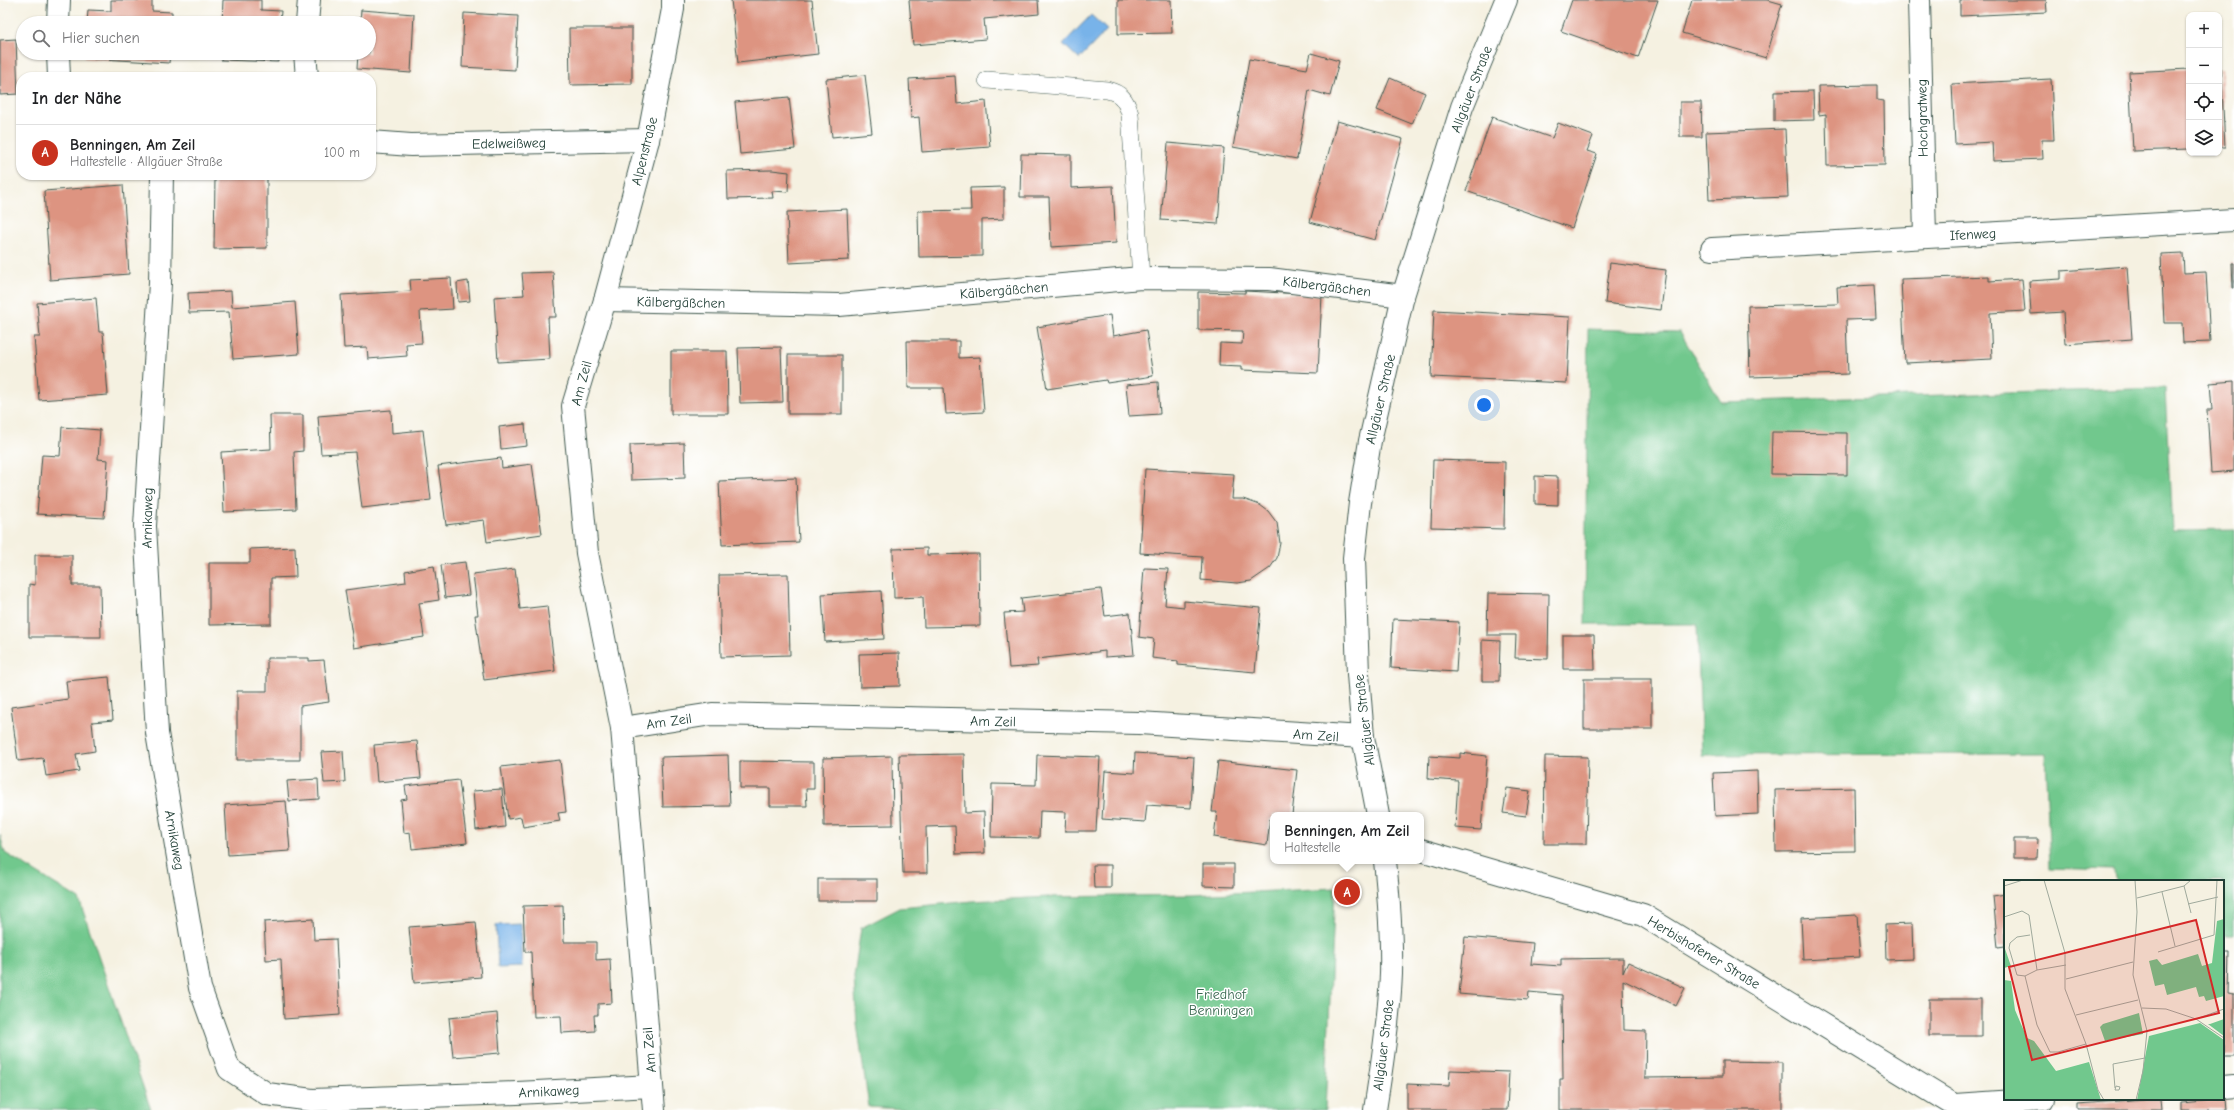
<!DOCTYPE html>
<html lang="de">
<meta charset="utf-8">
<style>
:root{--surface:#fff;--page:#f6f6f6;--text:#202124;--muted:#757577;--line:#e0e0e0;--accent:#c8321e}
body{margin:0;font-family:"Comic Neue",sans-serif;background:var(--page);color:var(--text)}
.controls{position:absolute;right:12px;top:12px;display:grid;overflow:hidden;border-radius:8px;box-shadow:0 1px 3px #0004}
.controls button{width:36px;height:36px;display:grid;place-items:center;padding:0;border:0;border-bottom:1px solid var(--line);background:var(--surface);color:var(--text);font:20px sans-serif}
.you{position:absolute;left:1484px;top:405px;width:14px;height:14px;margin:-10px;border:3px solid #fff;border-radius:50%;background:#1a73e8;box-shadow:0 0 0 6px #1a73e833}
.badge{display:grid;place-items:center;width:26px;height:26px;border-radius:50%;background:var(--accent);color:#fff;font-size:13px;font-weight:700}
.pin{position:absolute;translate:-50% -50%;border:2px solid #fff;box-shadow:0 1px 4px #0006}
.popup{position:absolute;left:1270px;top:812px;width:154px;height:52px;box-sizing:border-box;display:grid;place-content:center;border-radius:8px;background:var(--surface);filter:drop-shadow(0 1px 3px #0005);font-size:13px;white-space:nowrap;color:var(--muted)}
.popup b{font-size:15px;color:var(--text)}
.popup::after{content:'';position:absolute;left:50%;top:100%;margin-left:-8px;border:8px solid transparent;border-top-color:var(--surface)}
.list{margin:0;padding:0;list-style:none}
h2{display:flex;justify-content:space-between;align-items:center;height:52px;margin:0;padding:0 16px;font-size:17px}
h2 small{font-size:13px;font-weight:400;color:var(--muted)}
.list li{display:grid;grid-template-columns:26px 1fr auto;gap:12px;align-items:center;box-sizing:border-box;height:56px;padding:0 16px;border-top:1px solid var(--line)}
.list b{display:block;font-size:15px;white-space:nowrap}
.list p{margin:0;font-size:13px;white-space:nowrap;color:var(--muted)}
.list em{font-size:13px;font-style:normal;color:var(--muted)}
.icon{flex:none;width:22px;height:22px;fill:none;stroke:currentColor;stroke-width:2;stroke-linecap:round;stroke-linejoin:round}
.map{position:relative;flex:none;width:2234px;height:1110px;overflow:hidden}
.search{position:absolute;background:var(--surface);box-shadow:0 1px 3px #0004;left:16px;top:16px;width:360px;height:44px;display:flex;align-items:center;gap:10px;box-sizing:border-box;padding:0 14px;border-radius:22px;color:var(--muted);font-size:15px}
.panel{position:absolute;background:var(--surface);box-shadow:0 1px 3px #0004;left:16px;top:72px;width:360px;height:108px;border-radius:16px}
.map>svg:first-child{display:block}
.green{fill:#71c88d;stroke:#488260}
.water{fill:#78b3e9;stroke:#4c788e}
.building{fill:#dd9481}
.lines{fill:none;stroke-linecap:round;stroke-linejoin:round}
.service-casing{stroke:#3f584e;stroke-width:18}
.minor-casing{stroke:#3f584e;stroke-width:24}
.path{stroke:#3f584e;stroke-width:2.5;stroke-dasharray:3 3;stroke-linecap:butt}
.service{stroke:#fff;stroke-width:17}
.minor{stroke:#fff;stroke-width:22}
.labels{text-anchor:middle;stroke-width:3;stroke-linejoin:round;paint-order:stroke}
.street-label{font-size:14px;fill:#1f3d34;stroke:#fff}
.park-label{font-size:14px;fill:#38674f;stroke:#fff}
.inset-road{fill:none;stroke:#9fa99c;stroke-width:1}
.view{fill:#d62828;fill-opacity:0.15;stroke:#d62828;stroke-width:2}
.inset-edge{fill:none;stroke:#1f3d34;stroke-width:2}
</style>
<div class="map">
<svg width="2234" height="1110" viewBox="0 0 2234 1110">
<rect width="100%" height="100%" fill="#fff"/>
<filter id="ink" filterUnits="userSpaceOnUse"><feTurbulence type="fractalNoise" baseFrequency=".025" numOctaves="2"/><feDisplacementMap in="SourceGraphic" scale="8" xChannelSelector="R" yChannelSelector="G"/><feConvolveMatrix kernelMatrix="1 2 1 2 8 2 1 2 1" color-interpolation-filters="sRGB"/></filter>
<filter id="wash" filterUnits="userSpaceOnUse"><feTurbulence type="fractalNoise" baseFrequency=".012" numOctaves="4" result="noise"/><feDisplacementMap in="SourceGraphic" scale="16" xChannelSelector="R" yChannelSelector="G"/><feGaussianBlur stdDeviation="0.9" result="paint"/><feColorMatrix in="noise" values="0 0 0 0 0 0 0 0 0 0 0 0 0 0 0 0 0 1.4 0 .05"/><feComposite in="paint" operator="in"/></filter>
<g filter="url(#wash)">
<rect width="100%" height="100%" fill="#f5f1e1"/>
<g class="green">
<polygon points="1588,329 1680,332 1721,402 2165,388 2172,531 2234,530 2234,935 2223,935 2223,881 2115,881 2114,870 2050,868 2045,754 1702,755 1697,624 1585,624"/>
<polygon points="0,835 5,853 79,899 151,1110 0,1110"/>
<polygon points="1335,888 1325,1110 916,1110 869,1107 857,1024 854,976 861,928 900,908 972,901 1049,897 1192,895"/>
</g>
<g class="water">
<polygon points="1091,15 1107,30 1079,59 1063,44"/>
<polygon points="520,924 522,967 498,968 496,925"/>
</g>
<g id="blocks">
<g class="building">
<polygon points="111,0 152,0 152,11 172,12 172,23 87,23 88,10 111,11"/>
<polygon points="223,0 261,0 261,10 281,11 280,23 222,23"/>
<polygon points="731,0 812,0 818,54 738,63"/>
<polygon points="909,0 1038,0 1039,14 984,19 986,39 913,45"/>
<polygon points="1118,0 1171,0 1172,33 1118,34"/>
<polygon points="1572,0 1658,0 1638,58 1561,31"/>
<polygon points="1692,0 1768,0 1782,4 1766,58 1682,33"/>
<polygon points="1960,0 2046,0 2047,12 1960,16"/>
<polygon points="361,10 414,14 411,73 357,69 358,53 369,53 369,23 360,23"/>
<polygon points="464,13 518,16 515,70 462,67"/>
<polygon points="569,28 632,28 632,84 570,85"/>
<polygon points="16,39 18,94 0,95 0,40"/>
<polygon points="85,53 170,53 169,63 85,58"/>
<polygon points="221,53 279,53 278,62 221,60"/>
<polygon points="1311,53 1339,61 1330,96 1309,90 1297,159 1233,147 1249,59 1307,69"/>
<polygon points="2219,68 2221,68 2225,147 2219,147"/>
<polygon points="2189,69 2189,149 2133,151 2129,72"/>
<polygon points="865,75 872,133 832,137 826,79"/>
<polygon points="955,76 957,104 986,101 990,147 922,152 919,117 911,118 909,79"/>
<polygon points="1390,78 1425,93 1412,124 1377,110"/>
<polygon points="2051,79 2054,140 2042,140 2043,159 1993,161 1992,142 1955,144 1952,84"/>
<polygon points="1877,85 1877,100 1884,101 1885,165 1827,166 1826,114 1819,115 1818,86"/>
<polygon points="1813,91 1814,120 1774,121 1774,92"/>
<polygon points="789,97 795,149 740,154 735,102"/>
<polygon points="1680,102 1701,102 1702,137 1680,137"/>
<polygon points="1492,117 1552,138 1558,123 1593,136 1587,151 1597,154 1572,228 1466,191"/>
<polygon points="1337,121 1403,139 1375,240 1310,222"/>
<polygon points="1785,129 1788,197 1709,200 1706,132"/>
<polygon points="1168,143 1224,148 1218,224 1161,220"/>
<polygon points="1021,154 1071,155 1071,188 1113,186 1116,243 1051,247 1049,197 1020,197"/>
<polygon points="772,170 789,172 788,192 772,191 773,198 728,199 727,171"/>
<polygon points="267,176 267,248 214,249 215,177"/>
<polygon points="123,185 129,274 50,280 44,191"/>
<polygon points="1004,187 1004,219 982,220 982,256 919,257 918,211 971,210 970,188"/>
<polygon points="847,209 849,260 789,263 787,212"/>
<polygon points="2183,253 2184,273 2206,272 2210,342 2183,343 2182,323 2164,323 2161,254"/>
<polygon points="1610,263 1666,270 1661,310 1605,303"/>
<polygon points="2232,263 2234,263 2234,288 2233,288"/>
<polygon points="2127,266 2132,339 2065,344 2063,312 2031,314 2029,281 2061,279 2061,271"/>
<polygon points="553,272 556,317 548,317 550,359 498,362 494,297 524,295 522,273"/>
<polygon points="1989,276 1989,281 2022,279 2025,311 1990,313 1992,359 1905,363 1901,279"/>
<polygon points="451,278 453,309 420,311 422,343 406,344 407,356 368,359 367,347 344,348 341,295 411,291 410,280"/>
<polygon points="468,281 470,301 458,302 457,283"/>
<polygon points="1874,285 1876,319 1846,320 1848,374 1750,377 1748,306 1838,304 1837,287"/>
<polygon points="231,291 232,307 295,302 299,354 233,359 229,312 189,313 188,293"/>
<polygon points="1245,291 1322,295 1318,373 1241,370 1241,367 1219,366 1220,343 1242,344 1243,331 1198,330 1198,292 1245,293"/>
<polygon points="96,298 99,332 103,332 108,395 39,400 34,337 40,337 37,303"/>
<polygon points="1434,310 1570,317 1567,383 1431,377"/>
<polygon points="1110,315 1113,336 1146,330 1153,376 1107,383 1106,380 1047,389 1037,327"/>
<polygon points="907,341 959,341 959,358 980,357 984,412 946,414 944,388 908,388"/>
<polygon points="781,347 783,402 740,403 738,348"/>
<polygon points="671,351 727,351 728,414 671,414"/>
<rect x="788" y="355" width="54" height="59"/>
<polygon points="2234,381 2234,471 2211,473 2207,410 2212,410 2210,383"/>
<polygon points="1158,382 1160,414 1129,416 1126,385"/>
<polygon points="391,410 392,433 423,430 431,500 362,508 355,452 321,454 318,416"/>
<polygon points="270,415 303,415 303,451 294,452 296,509 224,512 221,452 271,449"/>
<polygon points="525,424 527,446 501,449 499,427"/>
<polygon points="62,427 100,430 98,459 108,460 104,518 37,514 42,455 60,456"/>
<polygon points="1772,432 1847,433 1847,475 1771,474"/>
<polygon points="684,443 685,478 631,480 630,445"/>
<polygon points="501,458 502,468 532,464 542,534 487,542 484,520 446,525 438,466"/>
<polygon points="1433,460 1505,462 1504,529 1431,527"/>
<polygon points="1145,469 1234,474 1232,499 1243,499 1260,505 1268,511 1277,523 1280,543 1277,558 1270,568 1251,581 1237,583 1201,580 1202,557 1140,553"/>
<polygon points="1535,476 1558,477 1558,505 1535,504"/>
<polygon points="796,478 799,542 722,545 719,481"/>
<polygon points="295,547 296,577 271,578 271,624 209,625 209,563 250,563 250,549"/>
<polygon points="927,548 927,555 979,554 980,626 924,627 923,597 894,598 893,549"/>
<polygon points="35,555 72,555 72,585 100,585 101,637 29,637 29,584 35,585"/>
<polygon points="465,562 469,595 445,598 441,565"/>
<polygon points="434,566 439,600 419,603 424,637 354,648 345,590 406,582 405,571"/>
<polygon points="1144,568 1168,569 1165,605 1184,607 1184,601 1261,608 1255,672 1178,665 1178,661 1152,658 1154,639 1139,637"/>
<polygon points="515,569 520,609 547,606 555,671 484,680 475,615 478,615 473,574"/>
<polygon points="788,574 790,655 721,657 719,575"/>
<polygon points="1101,589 1105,616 1130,613 1134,655 1105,657 1105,651 1037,659 1038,666 1009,668 1004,613 1023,612 1021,598"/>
<polygon points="881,591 884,639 825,642 822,594"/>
<polygon points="1488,593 1549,594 1548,659 1515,658 1516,635 1487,635"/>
<polygon points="1393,619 1459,622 1456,672 1391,668"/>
<polygon points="1563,635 1594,635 1595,669 1563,669"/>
<polygon points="1482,640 1500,641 1499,681 1482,681"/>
<polygon points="899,653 900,686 860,687 859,654"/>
<polygon points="267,658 309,658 309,661 324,660 329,702 300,706 300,760 237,760 237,691 267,691"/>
<polygon points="109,677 113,720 92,722 95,751 76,754 79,771 46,776 43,758 18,761 11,707 68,699 66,681"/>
<rect x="1584" y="679" width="68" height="50"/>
<polygon points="417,741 421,778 377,782 374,745"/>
<polygon points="343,751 345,782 324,783 321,752"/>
<polygon points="1135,753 1194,757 1191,808 1147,805 1145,822 1102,819 1105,771 1134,773"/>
<polygon points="1460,753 1487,756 1481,830 1455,828 1458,781 1428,779 1429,756 1460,758"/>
<polygon points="964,754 965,813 984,812 985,853 956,854 955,826 926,827 927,873 903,873 899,755"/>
<polygon points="728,755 730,806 663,807 661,757"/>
<polygon points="1037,755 1100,757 1096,831 1065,831 1066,812 1040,811 1039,838 991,837 992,784 1036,785"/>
<polygon points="892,756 893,825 824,826 823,758"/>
<polygon points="1545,756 1588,757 1586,844 1544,844"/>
<polygon points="560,760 566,812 558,813 560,821 523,827 521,817 508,819 501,767"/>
<polygon points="740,761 814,762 814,789 806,789 807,806 770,806 770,788 740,788"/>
<polygon points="1218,761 1297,770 1292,815 1273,815 1273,819 1270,819 1267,845 1214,837 1217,812 1212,812"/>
<polygon points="1757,771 1758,814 1715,816 1713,773"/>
<polygon points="318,779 319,799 289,801 287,781"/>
<polygon points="459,780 467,843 412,849 410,832 404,833 401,800 407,799 405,786"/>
<polygon points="1507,788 1530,791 1526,816 1503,813"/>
<polygon points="1854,788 1855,851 1776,852 1775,790"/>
<polygon points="502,789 505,827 476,830 473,791"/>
<polygon points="286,801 290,851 228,855 225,805"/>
<polygon points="2014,839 2038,839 2037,858 2014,858"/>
<polygon points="1203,864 1234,864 1234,887 1203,886"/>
<polygon points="1093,865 1111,865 1111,888 1094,888"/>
<rect x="818" y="879" width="59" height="22"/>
<polygon points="2005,894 2005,947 1998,948 1993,896"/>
<polygon points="563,905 564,942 596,942 596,960 610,959 612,1003 598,1004 598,1015 594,1015 595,1031 562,1033 561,1016 534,1017 531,952 525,952 523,906"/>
<polygon points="1857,915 1860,957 1803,960 1801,918"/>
<polygon points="313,919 314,940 336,939 340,1015 284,1019 281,959 266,960 264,922"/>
<polygon points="476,922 481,977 414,983 409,927"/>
<polygon points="1912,924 1913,959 1886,960 1885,925"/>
<polygon points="1465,937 1533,943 1531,964 1561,966 1561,959 1623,958 1623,973 1628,962 1685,988 1676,1006 1623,980 1624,1030 1646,1031 1645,1078 1722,1077 1722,1061 1782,1062 1782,1110 1560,1110 1560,1079 1563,1079 1562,995 1529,992 1528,1000 1459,994"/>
<polygon points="2223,953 2229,953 2228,994 2234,995 2234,1056 2223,1056"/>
<rect x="1929" y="999" width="52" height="37"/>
<polygon points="497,1013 500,1053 453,1057 449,1018"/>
<polygon points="1450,1070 1509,1072 1507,1110 1407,1110 1407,1084 1449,1086"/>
<polygon points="2225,1098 2226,1110 2180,1110 2180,1102"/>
<polygon points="2146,1099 2161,1099 2162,1110 2078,1110 2078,1104"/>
</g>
</g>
</g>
<g filter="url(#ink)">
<use href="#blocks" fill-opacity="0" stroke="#3f584e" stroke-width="1"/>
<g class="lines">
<g class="service-casing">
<path id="service" d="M987,80L1107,90C1121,93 1126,100 1130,114L1141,278"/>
</g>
<g class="minor-casing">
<g id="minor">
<polyline points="1919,0 1925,236"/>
<polyline points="58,23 59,0"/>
<polyline points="307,23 309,0"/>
<polyline points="58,53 59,77"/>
<polyline points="305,53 307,77"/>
<polyline points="371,142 411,145 648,140"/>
<polyline points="162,175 160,283 145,526 157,733 200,988 229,1069 267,1094 312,1100 517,1093 652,1086"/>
<polyline points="1712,249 2234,220"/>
<polyline points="605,300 839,305 1141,278 1269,279 1403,296"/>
<polyline points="622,728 712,714 1139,723 1363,737"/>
<polyline points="1378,815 1363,737 1358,674 1354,558 1360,503 1370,441 1403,296 1462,107 1506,0"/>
<polyline points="1421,850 1643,915 1962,1110"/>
<polyline points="2223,1086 2234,1085"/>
<polyline points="1956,1105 2043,1099"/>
<polyline points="654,1110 622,728 587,553 573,406 605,300 648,140 673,9 673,0"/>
<path d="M1375,1110C1382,1065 1389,1019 1391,974C1392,936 1389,899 1385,861"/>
</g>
</g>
<polyline class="path" points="1347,892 1359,891"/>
<use href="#service" class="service"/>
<use href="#minor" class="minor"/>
</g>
</g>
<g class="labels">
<g class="street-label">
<text transform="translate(1471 89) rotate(-69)" y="5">Allgäuer Straße</text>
<text transform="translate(1922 118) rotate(-91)" y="5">Hochgratweg</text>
<text transform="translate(509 143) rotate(-1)" y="5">Edelweißweg</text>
<text transform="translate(644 151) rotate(-76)" y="5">Alpenstraße</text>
<text transform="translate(1973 234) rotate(-3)" y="5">Ifenweg</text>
<text transform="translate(1327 286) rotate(7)" y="5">Kälbergäßchen</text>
<text transform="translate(1004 290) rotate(-5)" y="5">Kälbergäßchen</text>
<text transform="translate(681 302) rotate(1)" y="5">Kälbergäßchen</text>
<text transform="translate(581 383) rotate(-75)" y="5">Am Zeil</text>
<text transform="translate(1380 399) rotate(-77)" y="5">Allgäuer Straße</text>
<text transform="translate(147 518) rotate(-89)" y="5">Arnikaweg</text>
<text transform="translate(1364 720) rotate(-97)" y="5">Allgäuer Straße</text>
<text transform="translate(669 721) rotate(-8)" y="5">Am Zeil</text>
<text transform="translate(993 721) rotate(1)" y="5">Am Zeil</text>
<text transform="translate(1316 735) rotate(4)" y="5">Am Zeil</text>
<text transform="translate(175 840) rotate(80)" y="5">Arnikaweg</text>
<text transform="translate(1704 952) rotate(31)" y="5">Herbishofener Straße</text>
<text transform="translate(1383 1045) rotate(-83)" y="5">Allgäuer Straße</text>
<text transform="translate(649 1050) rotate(-95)" y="5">Am Zeil</text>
<text transform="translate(549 1091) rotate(-3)" y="5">Arnikaweg</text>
</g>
<g class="park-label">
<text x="1221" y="999">Friedhof<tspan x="1221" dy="16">Benningen</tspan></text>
</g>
</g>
<g transform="translate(2004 880)">
<rect width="220" height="220" fill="#f5f1e1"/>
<path d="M220,39V116L202,121L200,116L195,117L192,107L163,115L160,104L151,106L145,81L153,79L158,85L194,74L198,86L208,83L213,41ZM0,66L7,86L0,88ZM0,100L7,101L11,130L23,158L30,161L52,191L85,182L97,220H0ZM135,133L139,154L101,161L96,147L99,144ZM220,139V156L204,144H206ZM196,143L220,160V219L133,220L145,156Z" fill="#71c88d"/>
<path class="inset-road" d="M40,0L61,73V109L82,164L94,210L100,220M131,0L133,32L129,95L143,151L139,191L132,220M0,6L19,0M180,6L187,33M158,12L171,66M133,18L180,6L187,0M184,24L214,17M0,37L18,31L25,35L33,90L62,85M26,55L13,57L6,63L5,68L13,95L21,96L33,90M154,72L210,55L213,0M21,96L33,145L46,172H54L82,164M62,99L129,82M138,128L162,129L192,139L220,158M72,135L134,120M192,139L220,129M112,206L116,207L115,210H111ZM111,208L109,184L141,178"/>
<path class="view" d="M192,40L215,133L28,180L5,87Z"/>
<rect width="220" height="220" class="inset-edge"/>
</g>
</svg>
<div class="controls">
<button>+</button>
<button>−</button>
<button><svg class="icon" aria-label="locate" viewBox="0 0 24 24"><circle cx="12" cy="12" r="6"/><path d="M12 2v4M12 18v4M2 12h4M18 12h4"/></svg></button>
<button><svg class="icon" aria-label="layers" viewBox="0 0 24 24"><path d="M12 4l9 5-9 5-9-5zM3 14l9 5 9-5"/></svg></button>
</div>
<div class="you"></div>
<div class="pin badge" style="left:1347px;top:892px">A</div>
<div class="popup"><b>Benningen, Am Zeil</b>Haltestelle</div>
<div class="search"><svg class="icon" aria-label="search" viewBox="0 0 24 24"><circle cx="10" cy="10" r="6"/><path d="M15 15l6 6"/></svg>Hier suchen</div>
<section class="panel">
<h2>In der Nähe<small></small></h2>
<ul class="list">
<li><span class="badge">A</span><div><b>Benningen, Am Zeil</b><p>Haltestelle · Allgäuer Straße</p></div><em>100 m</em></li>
</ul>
</section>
</div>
